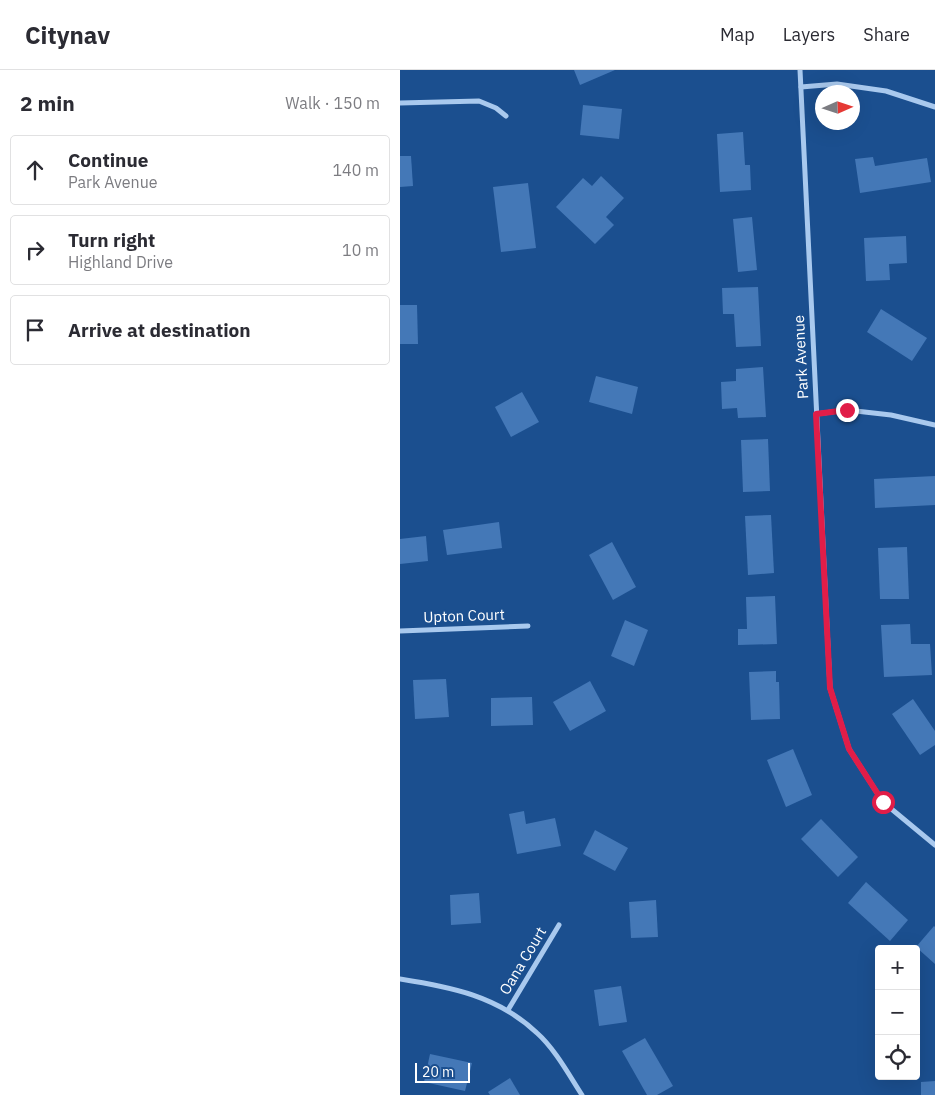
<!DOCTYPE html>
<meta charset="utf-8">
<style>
:root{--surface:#fff;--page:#f2f2f3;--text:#2b2b33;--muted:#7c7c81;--line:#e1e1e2}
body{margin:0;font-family:"IBM Plex Sans",sans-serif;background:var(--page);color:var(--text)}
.controls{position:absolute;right:15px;bottom:15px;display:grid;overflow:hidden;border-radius:5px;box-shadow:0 5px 20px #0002}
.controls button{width:45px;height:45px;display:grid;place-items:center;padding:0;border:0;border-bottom:1px solid var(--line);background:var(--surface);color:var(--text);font:25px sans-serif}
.compass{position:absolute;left:415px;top:15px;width:45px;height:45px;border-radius:50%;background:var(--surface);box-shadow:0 5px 20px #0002;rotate:87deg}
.scale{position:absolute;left:15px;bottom:12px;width:55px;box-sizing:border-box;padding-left:5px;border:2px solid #fff;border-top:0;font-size:14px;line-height:18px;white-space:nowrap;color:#fff;-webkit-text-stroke:4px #1b4f8f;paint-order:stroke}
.stop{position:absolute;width:15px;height:15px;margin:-11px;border:4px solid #e11d48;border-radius:50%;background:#fff}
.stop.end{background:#e11d48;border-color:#fff;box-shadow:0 1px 5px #0008}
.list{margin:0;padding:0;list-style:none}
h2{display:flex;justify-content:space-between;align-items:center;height:65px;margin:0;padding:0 20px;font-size:21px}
h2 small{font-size:16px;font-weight:400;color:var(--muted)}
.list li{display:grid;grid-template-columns:32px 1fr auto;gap:15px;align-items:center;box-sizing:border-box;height:70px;margin:0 10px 10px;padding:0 10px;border:1px solid var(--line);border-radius:5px}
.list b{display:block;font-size:19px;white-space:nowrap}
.list p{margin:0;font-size:16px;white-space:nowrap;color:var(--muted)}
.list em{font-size:16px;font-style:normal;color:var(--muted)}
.icon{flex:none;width:28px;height:28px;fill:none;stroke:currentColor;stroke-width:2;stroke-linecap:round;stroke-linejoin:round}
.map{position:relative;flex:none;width:535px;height:1025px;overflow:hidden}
header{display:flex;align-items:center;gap:30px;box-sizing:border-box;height:70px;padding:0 25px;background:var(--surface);border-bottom:1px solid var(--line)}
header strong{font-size:24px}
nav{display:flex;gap:28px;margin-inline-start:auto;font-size:18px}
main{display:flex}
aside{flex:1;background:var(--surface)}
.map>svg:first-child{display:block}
.building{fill:#4478b7}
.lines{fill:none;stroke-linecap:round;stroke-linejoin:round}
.street{stroke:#a9c9ee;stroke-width:5}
.route{stroke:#e11d48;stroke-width:6}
.labels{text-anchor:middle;stroke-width:4;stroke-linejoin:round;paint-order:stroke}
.street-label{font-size:15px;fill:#fff;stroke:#1b4f8f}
</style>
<header>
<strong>Citynav</strong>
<nav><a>Map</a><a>Layers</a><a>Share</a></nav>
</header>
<main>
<aside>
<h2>2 min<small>Walk · 150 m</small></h2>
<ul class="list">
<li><svg class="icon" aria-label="ahead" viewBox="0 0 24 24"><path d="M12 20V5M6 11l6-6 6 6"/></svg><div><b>Continue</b><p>Park Avenue</p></div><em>140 m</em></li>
<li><svg class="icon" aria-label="right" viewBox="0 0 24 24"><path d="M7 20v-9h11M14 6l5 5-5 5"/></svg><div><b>Turn right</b><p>Highland Drive</p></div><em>10 m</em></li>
<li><svg class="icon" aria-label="arrive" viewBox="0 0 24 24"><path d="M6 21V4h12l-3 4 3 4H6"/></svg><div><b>Arrive at destination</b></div></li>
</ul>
</aside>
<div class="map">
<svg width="535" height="1025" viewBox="0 0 535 1025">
<rect width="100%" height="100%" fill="#1b4f8f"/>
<g class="building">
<polygon points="174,0 215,0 180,15"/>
<polygon points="183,35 222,39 219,69 180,65"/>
<polygon points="343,62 345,95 350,95 351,120 320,122 317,64"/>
<polygon points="0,86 11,86 13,116 0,117"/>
<polygon points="473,87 475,96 527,88 531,112 460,123 455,89"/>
<polygon points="201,106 224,128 206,147 214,155 195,174 156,137 183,108 192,116"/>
<polygon points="128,113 136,178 101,182 93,117"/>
<polygon points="352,147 357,200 338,202 333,149"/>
<polygon points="506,166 507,193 489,194 490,210 466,211 464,168"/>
<polygon points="358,217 361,276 336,277 334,244 323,244 322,218"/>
<polygon points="0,235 17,235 18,274 0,274"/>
<polygon points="481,239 527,268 512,291 467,262"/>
<polygon points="363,297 366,347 338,348 337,338 322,339 321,312 336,311 336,299"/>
<polygon points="196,306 238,317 232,344 189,332"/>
<polygon points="122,322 139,352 111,367 95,337"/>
<polygon points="368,369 370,421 343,422 341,370"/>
<polygon points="535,406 535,435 475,438 474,409"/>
<polygon points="371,445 374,503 348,505 345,446"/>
<polygon points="99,452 102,478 47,485 43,460"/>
<polygon points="26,466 28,491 0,494 0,469"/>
<polygon points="212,472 236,517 213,530 189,485"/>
<polygon points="507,477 509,529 480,529 478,478"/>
<polygon points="375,526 377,574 338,575 338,559 347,559 346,527"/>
<polygon points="225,550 248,560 234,596 211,586"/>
<polygon points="510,554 511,574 530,574 532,605 484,607 481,555"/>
<polygon points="376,601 376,612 379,612 380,649 351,650 349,602"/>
<polygon points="46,609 49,647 15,649 13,610"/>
<polygon points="190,611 206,641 170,661 153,632"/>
<polygon points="132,627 133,655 91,656 91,628"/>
<polygon points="513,629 535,661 535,675 520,685 492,644"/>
<polygon points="393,679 412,725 386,737 367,690"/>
<polygon points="124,741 126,754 155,748 161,776 117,784 109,744"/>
<polygon points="421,749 458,787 438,807 401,769"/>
<polygon points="195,760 228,778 215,801 183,784"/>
<polygon points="466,812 508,850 490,871 448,833"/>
<polygon points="79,823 81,853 51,855 50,825"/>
<polygon points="256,830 258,867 231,868 229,832"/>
<polygon points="534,856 535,857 535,894 516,877"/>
<polygon points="221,916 227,952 199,956 194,920"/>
<polygon points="245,968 273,1016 257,1025 247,1025 222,981"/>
<polygon points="30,984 72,993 65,1021 24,1012"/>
<polygon points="110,1008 120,1025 90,1025 88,1022"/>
<polygon points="535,1011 535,1025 521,1025 521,1012"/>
</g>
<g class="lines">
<g class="street">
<polyline points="400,0 430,618 449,679 483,732 535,775"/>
<polyline points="401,17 437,14 486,21 535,37"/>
<polyline points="0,33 79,31 96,38 106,46"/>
<polyline points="416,344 447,340 491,345 535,355"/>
<polyline points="0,561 128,556"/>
<path d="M0,909C51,917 98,926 137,963C155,979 169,1005 182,1025"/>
<polyline points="108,940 159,855"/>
</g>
</g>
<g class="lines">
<polyline class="route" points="447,340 416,344 430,618 449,679 483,732"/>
</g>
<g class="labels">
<g class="street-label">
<text transform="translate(401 287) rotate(-93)" y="5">Park Avenue</text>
<text transform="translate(64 546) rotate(-2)" y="5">Upton Court</text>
<text transform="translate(123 891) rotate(-59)" y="5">Oana Court</text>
</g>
</g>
</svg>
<div class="controls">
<button>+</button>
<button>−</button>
<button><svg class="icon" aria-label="locate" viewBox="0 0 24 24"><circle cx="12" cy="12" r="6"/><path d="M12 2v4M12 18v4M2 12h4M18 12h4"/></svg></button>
</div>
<svg class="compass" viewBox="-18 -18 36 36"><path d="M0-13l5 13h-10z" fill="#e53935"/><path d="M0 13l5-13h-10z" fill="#7c7c81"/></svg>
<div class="scale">20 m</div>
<div class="stop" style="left:483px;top:732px"></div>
<div class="stop end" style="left:447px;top:340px"></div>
</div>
</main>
